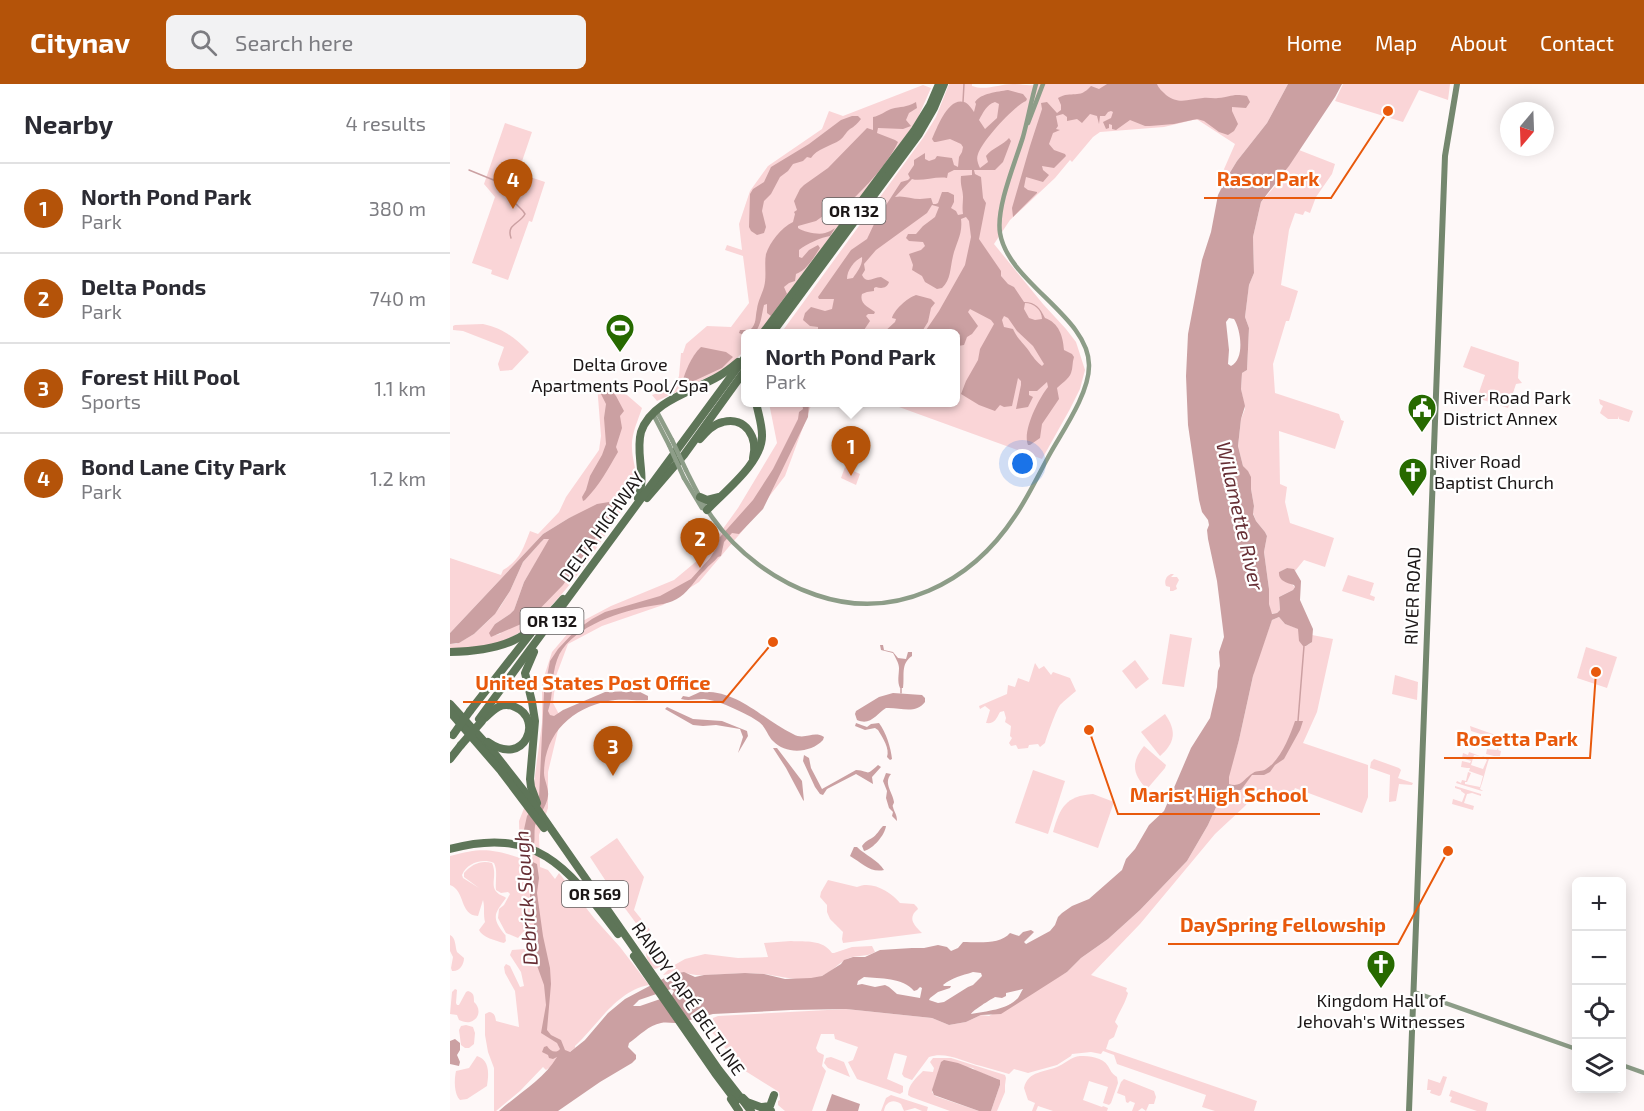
<!DOCTYPE html>
<meta charset="utf-8">
<style>
:root{--surface:#fff;--page:#f2f2f3;--text:#2b2b33;--muted:#7c7c81;--line:#e1e1e2;--accent:#b45309}
body{margin:0;font-family:"Exo 2",sans-serif;background:var(--page);color:var(--text)}
.controls{position:absolute;right:18px;bottom:18px;display:grid;overflow:hidden;border-radius:9px;box-shadow:0 3px 15px #0003}
.controls button{width:54px;height:54px;display:grid;place-items:center;padding:0;border:0;border-bottom:2px solid var(--line);background:var(--surface);color:var(--text);font:30px sans-serif}
.compass{position:absolute;left:1050px;top:18px;width:54px;height:54px;border-radius:50%;background:var(--surface);box-shadow:0 3px 15px #0003;rotate:199deg}
.you{position:absolute;left:573px;top:380px;width:21px;height:21px;margin:-15px;border:4px solid #fff;border-radius:50%;background:#1a73e8;box-shadow:0 0 0 9px #1a73e833}
.badge{display:grid;place-items:center;width:39px;height:39px;border-radius:50%;background:var(--accent);color:#fff;font-size:20px;font-weight:700}
.pin{position:absolute;translate:-50% -50px;filter:drop-shadow(0 2px 3px #0008)}
.pin::after{content:'';position:absolute;top:32px;width:21px;height:18px;background:inherit;clip-path:polygon(0 0,100% 0,50% 100%)}
.popup{position:absolute;left:291px;top:245px;width:219px;height:78px;box-sizing:border-box;display:grid;place-content:center;border-radius:9px;background:var(--surface);filter:drop-shadow(0 2px 4px #0005);font-size:20px;white-space:nowrap;color:var(--muted)}
.popup b{font-size:22px;color:var(--text)}
.popup::after{content:'';position:absolute;left:50%;top:100%;margin-left:-12px;border:12px solid transparent;border-top-color:var(--surface)}
.list{margin:0;padding:0;list-style:none}
h2{display:flex;justify-content:space-between;align-items:center;height:78px;margin:0;padding:0 24px;font-size:26px}
h2 small{font-size:20px;font-weight:400;color:var(--muted)}
.list li{display:grid;grid-template-columns:39px 1fr auto;gap:18px;align-items:center;box-sizing:border-box;height:90px;padding:0 24px;border-top:2px solid var(--line)}
.list b{display:block;font-size:22px;white-space:nowrap}
.list p{margin:0;font-size:20px;white-space:nowrap;color:var(--muted)}
.list em{font-size:20px;font-style:normal;color:var(--muted)}
.icon{flex:none;width:33px;height:33px;fill:none;stroke:currentColor;stroke-width:2;stroke-linecap:round;stroke-linejoin:round}
.map{position:relative;flex:none;width:1194px;height:1027px;overflow:hidden}
header{display:flex;align-items:center;gap:36px;box-sizing:border-box;height:84px;padding:0 30px;background:var(--accent);color:#fff}
header strong{font-size:28px}
nav{display:flex;gap:33px;margin-inline-start:auto;font-size:21px}
.search{width:420px;height:54px;background:var(--page);display:flex;align-items:center;gap:15px;box-sizing:border-box;padding:0 21px;border-radius:9px;color:var(--muted);font-size:22px}
main{display:flex}
aside{flex:1;background:var(--surface)}
.map>svg:first-child{display:block}
.green{fill:#fad5d7}
.water{fill:#cba0a2;fill-rule:evenodd}
.lines{fill:none;stroke-linecap:round;stroke-linejoin:round}
.stream{stroke:#cba0a2;stroke-width:1.5}
.secondary{stroke:#8d9d88;stroke-width:4.5}
.primary{stroke:#74876e;stroke-width:6}
.highway{stroke:#5e7558;stroke-width:8}
.secondary-bridge{stroke:#8d9d88;stroke-width:4.5}
.highway-bridge{stroke:#5e7558;stroke-width:8}
.labels{text-anchor:middle;stroke-width:4.5;stroke-linejoin:round;paint-order:stroke}
.shield{fill:#fff;stroke:#5f5c5c;stroke-width:1.5}
.shield-label{font-size:16px;font-weight:bold;fill:#1b1616}
.poi-label{font-size:18px;fill:#1b1616;stroke:#fff}
.street-label{font-size:18px;fill:#1b1616;stroke:#fff}
.water-label{font-size:20px;font-style:italic;fill:#662e34;stroke:#fff}
.leader{fill:none;stroke:#e8590c;stroke-width:2}
.callout-dot{fill:#e8590c;stroke:#fff;stroke-width:2}
.callout-label{font-size:20px;text-anchor:middle;font-weight:bold;fill:#e8590c;stroke:#fff;stroke-width:4.5;stroke-linejoin:round;paint-order:stroke}
</style>
<header>
<strong>Citynav</strong>
<div class="search"><svg class="icon" aria-label="search" viewBox="0 0 24 24"><circle cx="10" cy="10" r="6"/><path d="M15 15l6 6"/></svg>Search here</div>
<nav><a>Home</a><a>Map</a><a>About</a><a>Contact</a></nav>
</header>
<main>
<aside>
<h2>Nearby<small>4 results</small></h2>
<ul class="list">
<li><span class="badge">1</span><div><b>North Pond Park</b><p>Park</p></div><em>380 m</em></li>
<li><span class="badge">2</span><div><b>Delta Ponds</b><p>Park</p></div><em>740 m</em></li>
<li><span class="badge">3</span><div><b>Forest Hill Pool</b><p>Sports</p></div><em>1.1 km</em></li>
<li><span class="badge">4</span><div><b>Bond Lane City Park</b><p>Park</p></div><em>1.2 km</em></li>
</ul>
</aside>
<div class="map">
<svg width="1194" height="1027" viewBox="0 0 1194 1027">
<rect width="100%" height="100%" fill="#fef8f8"/>
<g class="green">
<path d="M499,0H522V2C536,7 549,0 563,0C572,0 579,3 588,0H838L817,39L787,77L776,95L771,92L785,60L748,36H743L714,43L650,48L643,53L622,78L620,76L605,94L560,136L544,160L593,220L616,245L626,258L635,286L630,305L620,325L592,375L438,319L506,318V249H331L473,54L486,33Z"/>
<polygon points="893,0 1000,0 998,16 969,6 953,38 885,17"/>
<polygon points="473,1 481,4 466,38 321,234 308,249 296,249 296,265 283,278 271,287 207,317 202,311 225,303 229,292 231,269 233,269 236,260 257,242 281,243 299,219 293,172 275,166 277,161 292,166 289,140 300,107 318,82 372,45 379,27 393,32"/>
<polygon points="55,39 82,48 68,89 95,98 82,138 79,137 58,196 41,190 42,186 22,179 45,113 34,100"/>
<polygon points="849,66 885,80 882,90 866,113 860,129 855,127 853,131 845,129 839,146 831,201 848,207 839,237 836,237 823,280 825,309 889,330 891,336 894,337 885,365 829,347 830,400 837,403 835,418 840,439 884,454 875,483 854,476 845,487 837,484 829,488 845,503 843,506 829,513 830,526 827,529 821,530 819,520 819,505 814,468 817,452 815,448 806,437 803,429 804,422 801,405 801,400 793,382 788,362 791,335 795,325 791,305 792,289 797,286 799,244 795,233 799,201 804,189 803,153 811,118 826,101"/>
<path d="M33,240C53,244 65,254 79,268L62,286L50,287L48,280L54,263L13,247L3,246V242L5,241Z"/>
<polygon points="1021,262 1069,278 1068,294 1072,299 1066,300 1058,324 1027,314 1035,291 1013,283"/>
<path d="M149,299L177,311L192,324C188,337 181,350 182,364C182,376 188,388 185,400C182,414 173,425 165,436C142,472 104,529 67,550C47,562 23,565 0,564V560H6L12,557L24,550L40,535L50,523L60,507L73,478L91,458L94,455H100L74,498L64,526L60,530L45,540L41,552L50,550L131,429L119,434L93,450L0,549V474L51,491L53,486C70,476 73,465 80,447L88,450L109,428L116,413L149,366L151,352L147,300Z"/>
<polygon points="1149,315 1183,327 1179,338 1169,335 1169,332 1168,335 1158,335 1150,329 1153,322 1150,320"/>
<path d="M319,319H362L335,392L294,445L249,498L213,521L152,542L118,560L106,592L103,619L111,634L98,688V724L89,751L90,783L98,786L105,795L109,789L144,834L170,863L199,901C166,907 148,941 125,962V964L96,986L93,983L70,1007L46,1027H44V984L38,968L35,951V930L39,928C45,929 45,932 46,937L69,943L65,907L55,889L54,883L56,880L60,882L70,903L74,902L71,888L60,871L62,866L75,865L77,855H80L79,846L73,848L68,854L56,849L48,834L49,825L54,821L60,810L58,808L51,809L46,806C45,797 48,787 44,779C32,774 17,779 12,791L13,794L29,804L14,793V789C22,780 31,776 42,779C49,794 35,806 55,813L56,814C46,828 41,832 52,847C57,854 55,848 56,857L54,859C46,857 32,853 29,846L35,838C33,830 35,823 33,816L28,832C9,831 16,807 0,801V772C30,764 40,764 70,774L69,737L84,699L92,639V599L102,568L125,541L161,522L224,496L254,471L288,424L327,359Z"/>
<polygon points="395,383 410,390 406,401 391,394"/>
<path d="M721,490H724L721,493H727L729,496L726,502L727,505L723,507H720V503L716,502C714,497 716,492 721,490Z"/>
<polygon points="898,491 924,499 920,511 925,513 924,517 892,507"/>
<path d="M829,533L835,540L849,545V557L856,562L861,559L862,551L883,555L867,628L853,659L918,681V713L912,729L845,704L840,716L809,705L795,722L765,750L690,840L641,891L677,904L676,907L678,909C675,920 669,928 665,938L668,942L664,953L659,956L656,965L807,1017L804,1027H765L752,1023L756,1011L667,980L664,971L653,967L651,970L641,968L622,970L621,972L607,981L578,989L564,985L559,990C550,987 540,985 531,982C514,978 496,967 479,973L462,996L454,993L452,990L457,972L445,969L444,970L437,995L453,1002V1008L450,1010L407,995L398,978L403,976L408,963L385,955L384,950H371L366,964L368,968L374,971L372,982L376,987L362,1027H335L328,1021V1017L330,1016L329,1008L289,983L267,953L261,948L263,934L268,932L396,925L482,934L499,941L516,938L531,931L539,932L617,888L631,874L658,855L690,826L737,777L758,741L767,721L777,706L785,707L792,700L783,702L779,700L778,693L789,656L805,583L822,536Z"/>
<polygon points="720,550 742,554 734,603 712,600"/>
<polygon points="1136,563 1167,573 1157,604 1127,594"/>
<polygon points="685,576 699,595 686,605 672,587"/>
<path d="M585,579L589,585L594,582L601,591L603,588L620,594L626,607C621,611 615,616 610,621C606,626 597,652 595,659L590,663L588,660L579,661L578,664L568,665L566,661L561,662L559,659L562,654L560,652L561,642L555,638L556,634L554,627L550,628C546,635 545,640 536,639L540,626L535,622L530,625L529,622L557,610L558,601L565,603L568,594L579,598Z"/>
<polygon points="945,591 968,598 967,616 942,610"/>
<path d="M715,630C727,647 725,659 710,672L691,648Z"/>
<polygon points="1020,642 1071,660 1068,660 1068,662 1051,657 1048,666 1051,667 1050,672 1044,672 1036,670 1037,665 1047,666 1050,656 1039,653 1035,663 1034,662 1037,652 1021,647"/>
<path d="M694,662L716,681L715,684L697,705C682,690 681,678 694,662Z"/>
<path d="M1019,668L1030,672L1024,671L1021,681L1033,685L1037,676L1032,672L1039,675C1036,683 1034,694 1030,705L1033,707H1032L1006,699L1007,697L1011,699L1012,696L1016,697L1018,688L1021,689L1017,698H1015V700L1030,703L1033,692L1019,687L1020,684H1017L1011,683L1012,677L1020,679L1021,677L1012,674L1013,669L1018,671Z"/>
<polygon points="924,675 949,684 951,686 948,694 963,699 962,701 949,700 946,717 939,718 940,691 920,684 921,678"/>
<polygon points="583,686 615,697 598,750 565,739"/>
<polygon points="1005,702 1031,710 1031,712 1022,709 1017,710 1014,719 1024,722 1023,726 1002,720 1003,715 1012,718 1015,710 1011,707 1011,706 1005,704"/>
<path d="M643,710L664,718L648,764L603,748C610,723 616,712 643,710Z"/>
<polygon points="167,754 194,793 184,826 200,846 194,850 163,808 140,773"/>
<path d="M378,796L407,803C422,796 441,808 450,819L464,820L467,823L468,825C457,834 464,841 472,849L393,859L392,855L393,848L380,835L377,828V821L370,813L371,808Z"/>
<path d="M0,851C6,854 5,862 7,868L14,874C14,881 9,888 2,887L1,884L3,873L0,867Z"/>
<path d="M341,857C356,858 372,855 382,869H384L402,863L422,862L425,868C416,874 404,870 395,876C387,881 381,888 372,892C354,900 332,892 313,890C293,888 273,891 253,891C247,892 242,890 235,889C228,888 220,890 213,891L221,883L235,875L255,870L288,874L318,873L314,859Z"/>
<path d="M198,868L211,874L215,881L205,885C200,883 196,874 196,869Z"/>
<path d="M5,905L7,906L6,919L7,921H9L16,908L18,907C24,909 24,912 24,918C31,924 30,935 20,938C16,939 12,937 9,936L7,931L0,930L2,908Z"/>
<polygon points="16,941 23,943 25,949 24,960 19,964 15,964 11,961 9,946 11,942"/>
<path d="M27,972C40,976 39,991 37,1002L17,1015L10,1016C4,1010 4,996 6,987L19,984Z"/>
<path d="M630,972C639,972 653,973 658,982C661,987 661,989 667,993L668,999L661,1019L659,1021L653,1019L658,1003L639,997L633,1016L652,1023L653,1022L658,1024L657,1027H603L588,1022L586,1027H582L585,1019L578,1016L574,1004C578,986 595,989 609,982C616,979 621,973 630,972Z"/>
<polygon points="381,973 394,978 400,993 378,984 374,979 376,974"/>
<path d="M483,974H501L555,991L556,994L555,1001V1008L547,1027H541L550,1001L548,995L526,987L523,984L491,979L482,1008L485,1012L529,1027H500L461,1013L458,1011C458,1001 466,994 473,987L483,988L484,984L480,978Z"/>
<polygon points="993,992 997,993 991,1011 989,1012 980,1009 981,1006 977,1006 978,995 990,999"/>
<polygon points="674,995 704,1007 706,1013 704,1020 699,1020 696,1027 692,1024 688,1027 682,1027 685,1019 680,1017 678,1019 676,1018 675,1012 667,1009 671,998"/>
<polygon points="1001,1006 1038,1019 1036,1027 1027,1027 1000,1018 1002,1013 999,1012"/>
<path d="M441,1011L478,1023L477,1027H472L465,1024L454,1027L451,1020C443,1014 435,1018 434,1027H431L436,1014Z"/>
</g>
<g class="water">
<path d="M657,0H707C709,5 712,7 716,11C729,21 739,15 753,14C758,13 763,15 768,14C781,13 782,9 797,12L800,18L796,24L782,23V27L788,40L784,47L778,51L769,48L754,37L747,35L724,40L700,42H695L680,36L666,46L662,45V41L659,40V44L656,45L653,38L661,34L663,28L661,27L658,28L655,32H650L649,40L647,32L640,30L632,39L627,35L617,37V33L613,30L606,32L608,42L606,45L610,46L603,49L599,60L604,66L615,70L616,72L604,84L592,82L593,86L599,91L593,98L576,93L574,103L578,106L587,108V109L563,133L562,124L580,62L592,25L591,19L597,18L607,29L611,26V21L608,14C622,6 629,16 641,2L649,5Z"/>
<path d="M838,0H892L885,13L839,82L811,118L803,153L804,189L799,201L795,233L799,244L797,286L792,289L791,305L795,322L791,335L788,362L793,382L798,387L801,393V405L804,422L803,430L806,437L815,448L817,452L814,468L819,505V520L822,530L827,529L830,526L829,513L843,506L845,503L844,501C837,499 828,497 829,488L837,484L844,485L851,497L850,516L863,545L862,558L856,562H853L849,557L848,545L835,540L829,533L822,536L803,592L789,656L779,693V700C792,704 794,694 803,689C807,686 812,688 816,685C830,677 840,652 845,637H853L850,646L834,675L825,681L820,688L814,691H802L791,706H777L767,721L758,741L737,777L690,826L658,855L631,874L617,888L551,930L531,931L516,938L499,941L482,934L396,925L341,926L263,930C251,933 238,937 225,939C220,939 216,938 211,939C199,941 189,952 179,959L178,963L186,971V975L182,979L150,998L108,1027H49C68,1010 94,995 107,973L103,975L99,974L98,971L92,968L94,963L97,962C100,967 106,970 110,965L107,959L91,949L96,921L94,901L85,876L84,859L86,851L80,818V793L78,780L74,774L87,780L89,794L87,809L93,852L100,884L101,900L97,946L101,951L111,956L115,966L120,968L135,956L158,929L175,915L222,890L234,888L245,893L254,891L295,889L314,890L335,895L361,894L372,892L391,880L394,876L403,873H415L430,866L462,864H474L488,861L497,863L501,867L508,864L513,858C527,858 550,861 560,849L569,852L573,848L581,846L584,848L574,858L576,860L600,847L605,841L608,833L612,829L622,822L639,815L672,786L676,775L685,765L699,741L714,727L741,664L760,634L767,603L768,587L770,582L769,568L774,553L767,497L758,455L757,446L759,441L758,436L752,428L749,416L738,341L736,292L738,250L752,176L761,148L768,111L776,95L787,77L817,39ZM779,234L784,235C791,246 795,275 781,282L778,280L779,266L776,238ZM523,888L531,889L532,892L523,901L518,903L494,918L488,919L479,916L480,914L488,908L500,904L501,902H494L493,901C503,893 511,892 523,888ZM414,893C430,895 453,893 464,907L467,906L470,903L472,904L470,914L447,910L439,903L435,901L425,903L412,900L407,901L408,897ZM221,905L224,907L222,911L190,922H183L189,916ZM573,905C571,908 570,911 568,914C557,926 536,927 521,930C523,926 540,916 545,913L552,914L556,912V909Z"/>
<path d="M558,6L573,10L577,15L576,17C564,22 532,57 528,70C526,75 528,80 530,84L538,78L536,72C542,64 553,61 559,54L561,57L553,78L545,86H524L525,90L531,93L533,114L536,119L529,155L551,187V192L558,200L564,203L574,218C586,218 590,224 595,234C609,239 613,252 614,266L622,270L624,273C622,279 623,284 621,289C619,295 611,300 607,304L609,315L592,340L590,354L580,361H578C572,347 589,314 598,303L597,298L587,307H579V311L583,313L578,323L566,325L571,301V297L568,294L562,322L554,323L550,321L545,327L529,321L511,310L516,297L528,276L530,265L544,240L541,236L520,225L518,228L528,242L522,250L517,253L514,261L508,262L506,259L510,251L506,247L496,248V249H474L489,227L515,181L521,153L519,137L516,133L511,135C513,150 506,159 503,172C500,184 501,196 492,204L487,205L475,198L472,192L462,186L463,181L459,170L471,166L475,162L473,158L459,157L456,154L458,150H466L473,142L485,133L489,123L482,121L477,129L426,166L414,180L415,186L412,191C417,201 423,193 431,193L439,198C437,204 432,205 426,203L424,204V207L417,208L412,210C409,220 419,223 425,228L424,230H418L416,232L420,237L412,249H341L347,245L364,249L368,247V243L360,242L353,236L355,229L361,223L375,227L382,225L384,215H369L368,213L401,166L417,155L425,138L451,98L458,96L460,94L458,90L464,81V76L475,69V75L479,77L485,75L487,72L502,74L504,81L508,83L509,73L512,68L513,63L511,60L500,55L486,58H484L482,55C487,44 498,13 514,18C518,19 522,25 524,28L526,20L525,18C531,9 547,8 558,6ZM545,18L549,20L547,34L535,45L529,36C533,29 536,21 545,18ZM504,86H522V91L511,92C510,102 513,105 513,113C513,119 512,124 513,130L508,131L506,127L501,124L504,118V111L498,108H492L488,119L486,120H483L481,114C477,114 474,115 470,115C461,115 453,111 445,113L462,95C470,98 486,92 497,94L498,89ZM412,173C413,181 407,188 403,194L397,195C397,186 404,177 412,173ZM575,219C584,219 592,226 592,235L585,236L579,234L574,225ZM554,232L558,234L567,247L583,262L594,280L592,282C586,277 583,273 579,267C573,258 568,256 563,245L554,243L552,236Z"/>
<path d="M466,18L467,24L459,29L456,36L461,42L453,45L428,44L427,49L445,56L448,58C440,76 418,101 404,114V118L400,122L395,123L388,131L373,132L366,137L348,142V144C354,148 368,151 375,149C379,148 382,146 385,144L380,152C372,153 356,160 349,166V173L352,174L359,166L368,161L370,164C364,173 357,186 346,190L345,197L339,199L334,203L337,210L321,232L317,229V220L314,221C311,233 312,238 305,249H296V260L294,262V251L289,249L290,246H300C307,240 305,233 307,225C308,217 312,210 314,203C317,192 314,180 316,170C320,158 331,144 343,138L345,130L344,128L347,126L344,117L350,105L354,101L378,84L417,44L423,46V33C430,32 435,27 441,25C452,22 455,24 466,18Z"/>
<path d="M402,32H408L411,35C407,40 405,42 400,45C396,48 394,53 390,56C381,62 366,65 361,74L357,73L353,77L343,80L338,87L330,93L321,110L314,117L312,127L316,143L314,149L307,151L301,147L299,143L300,110L303,105L314,98L321,83L359,60L391,36Z"/>
<path d="M466,211L481,215L485,219L481,224L478,238L471,249H433L445,238L446,235L442,234C444,226 457,214 466,211Z"/>
<path d="M251,263L276,268L283,273L272,284L231,303C234,290 241,272 251,263Z"/>
<path d="M151,303L161,306L166,312L174,327L170,332L172,344L166,363L168,368C158,385 149,402 135,416L133,417L132,413L136,406L140,392L152,371L156,360L154,334L156,320L149,306Z"/>
<path d="M352,319H359L358,333L313,425L289,450L282,449L274,458L271,472L268,473C264,478 259,481 255,486C246,494 240,506 230,513C221,520 206,521 195,523C165,529 118,545 107,576C101,592 104,611 98,627L100,631L104,632L113,626L155,608L185,607L190,608L198,612V616C187,617 177,615 165,616C126,621 94,647 94,689C94,696 99,704 98,712C97,722 88,732 85,742C84,748 85,755 84,761L75,756L73,750L77,732L89,714L94,608L100,577L108,565L125,547L142,535L155,528L210,512L241,495L260,474L267,463L270,453L303,416L323,385L348,335L349,328L353,325Z"/>
<polygon points="159,418 165,426 113,501 78,537 41,553 39,549 45,540 60,530 64,526 74,498 99,455 94,455 91,458 73,478 60,507 45,530 24,550 9,559 0,560 0,549 93,450 119,434 147,420"/>
<path d="M430,561H433L434,566L443,568L448,574L456,575L458,568H462V572C450,580 455,592 453,604H450C447,597 449,591 449,584C449,579 445,573 443,569L431,566Z"/>
<path d="M250,608C287,605 312,635 343,650C355,657 363,646 374,653L373,656C361,669 336,671 323,657C317,651 316,643 309,638C299,631 287,626 276,621C269,618 262,616 254,615C246,615 238,617 231,615L233,612L239,613Z"/>
<path d="M443,609L472,611L475,614V618C465,631 450,623 436,624C426,630 421,642 407,636L405,630L406,627L429,613Z"/>
<polygon points="217,623 243,635 272,637 297,647 298,652 288,669 293,653 290,645 266,641 253,642 243,641 215,625"/>
<path d="M406,639L417,643L421,640L429,639C436,648 441,664 442,675L440,676L437,673C440,665 433,654 428,646L425,644L415,646L405,642Z"/>
<polygon points="323,664 327,664 352,697 354,717 353,716 336,684"/>
<path d="M354,671L359,674L361,684L372,705L406,686C421,687 415,693 428,681L431,683L422,693L423,700L406,690L377,705L373,711L370,710L365,703L353,677Z"/>
<path d="M436,689L441,690C433,699 443,709 444,718C444,720 442,721 443,723C444,728 447,730 447,737L442,732L443,728L439,724L436,714L437,707L433,697Z"/>
<path d="M433,742H436C435,751 423,765 414,767L412,762C416,757 417,757 422,754C426,752 430,745 433,742Z"/>
<path d="M404,763H407C415,771 428,776 434,786C420,789 412,779 400,772Z"/>
<polygon points="5,955 10,959 10,966 7,971 10,978 9,982 0,980 0,957"/>
<polygon points="494,976 508,979 550,996 550,1001 541,1027 529,1027 484,1011 482,1006 491,978"/>
<polygon points="382,1010 410,1020 408,1027 376,1027"/>
</g>
<g class="lines">
<g class="stream">
<polyline points="513,18 514,0"/>
<path d="M19,86L46,97L51,105L73,127L75,130C70,140 56,140 61,154"/>
<polyline points="451,609 451,604"/>
<polyline points="848,637 854,562"/>
</g>
<g class="secondary">
<polyline points="578,39 593,0"/>
<polyline points="206,326 222,356"/>
<polyline points="203,330 219,361"/>
<path d="M236,386C244,402 252,419 262,433C287,469 325,497 366,511C445,538 521,499 565,432C579,412 589,389 601,368C614,345 639,309 639,282C640,233 558,199 550,149C546,123 565,79 573,53C578,35 581,17 586,0"/>
<polyline points="234,394 252,424 257,426"/>
<polyline points="964,908 1126,965"/>
<polyline points="1172,981 1194,989"/>
</g>
<polyline class="primary" points="959,1027 995,72 1007,0"/>
<g class="highway">
<polyline points="313,249 464,47 480,21 489,0"/>
<polyline points="322,249 469,50 484,24 494,0"/>
<path d="M250,355C256,348 263,340 273,338C296,332 308,354 303,374"/>
<polyline points="250,413 257,416 269,413"/>
<path d="M188,414C197,392 185,370 191,348C201,317 244,307 269,292C276,288 282,283 288,278"/>
<polyline points="197,414 234,371 296,285"/>
<path d="M257,426C275,407 313,378 312,351C312,340 308,329 306,318"/>
<path d="M0,568C53,567 78,556 113,515"/>
<polyline points="84,568 75,589 82,618 85,637 80,695 81,703 87,719"/>
<polyline points="0,620 41,665 81,716 269,986 301,1027"/>
<polyline points="20,627 81,549"/>
<polyline points="0,628 51,687 94,744"/>
<path d="M35,634C44,625 52,617 65,623C94,635 75,684 38,658"/>
<polyline points="29,635 296,272"/>
<polyline points="0,675 11,661"/>
<path d="M0,765C89,741 119,786 168,850"/>
<polyline points="184,872 265,989 286,1017"/>
<polyline points="293,1014 297,1018 321,1027"/>
<polyline points="281,1015 289,1027"/>
<polyline points="312,1023 320,1022 324,1011"/>
</g>
<g class="secondary-bridge">
<polyline points="222,356 236,386"/>
<polyline points="219,361 234,394"/>
</g>
<g class="highway-bridge">
<polyline points="3,651 20,627"/>
<polyline points="11,661 32,637"/>
</g>
</g>
<defs>
<g id="stadium-pin" transform="scale(1.5)"><path d="M0 17L-7.5 6A9.5 9.5 0 1 1 7.5 6Z" fill="#276a00" stroke="#fff"/><path d="M0-5a6.5 5 0 1 0 0 10a6.5 5 0 1 0 0-10ZM-3.5-1.8h7v3.6h-7Z" fill="#fff"/></g>
<g id="civic-pin" transform="scale(1.5)"><path d="M0 17L-7.5 6A9.5 9.5 0 1 1 7.5 6Z" fill="#276a00" stroke="#fff"/><path d="M-.6-6.5H3V-4.5H.6V-3L4-1V1h2V6H-6V1h2V-1L-.6-3ZM-1.2 2.5V6h2.4V2.5Z" fill="#fff"/></g>
<g id="church-pin" transform="scale(1.5)"><path d="M0 17L-7.5 6A9.5 9.5 0 1 1 7.5 6Z" fill="#276a00" stroke="#fff"/><path d="M-1.2-6h2.4v3.5h3.3v2.4h-3.3V6h-2.4V-.1h-3.3v-2.4h3.3Z" fill="#fff"/></g>
</defs>
<g fill-rule="evenodd">
<use href="#stadium-pin" x="170" y="244"/>
<use href="#civic-pin" x="972" y="324"/>
<use href="#church-pin" x="963" y="388"/>
<use href="#church-pin" x="931" y="880"/>
</g>
<g class="labels">
<g class="shield">
<rect x="372.5" y="114" width="63" height="26" rx="4.5"/>
<rect x="70.5" y="524" width="63" height="26" rx="4.5"/>
<rect x="112" y="797" width="66" height="26" rx="4.5"/>
</g>
<g class="shield-label">
<text x="404" y="133">OR 132</text>
<text x="102" y="543">OR 132</text>
<text x="145" y="816">OR 569</text>
</g>
<g class="poi-label">
<text x="170" y="287">Delta Grove<tspan x="170" dy="21">Apartments Pool/Spa</tspan></text>
<text x="993" y="320" text-anchor="start">River Road Park<tspan x="993" dy="21">District Annex</tspan></text>
<text x="984" y="384" text-anchor="start">River Road<tspan x="984" dy="21">Baptist Church</tspan></text>
<text x="931" y="923">Kingdom Hall of<tspan x="931" dy="21">Jehovah's Witnesses</tspan></text>
</g>
<g class="street-label">
<text transform="translate(152 443) rotate(-54)" y="6">DELTA HIGHWAY</text>
<text transform="translate(963 512) rotate(-88)" y="6">RIVER ROAD</text>
<text transform="translate(238 915) rotate(55)" y="6">RANDY PAPÉ BELTLINE</text>
</g>
<g class="water-label">
<text transform="translate(790 432) rotate(77)" y="7">Willamette River</text>
<text transform="translate(76 814) rotate(-94)" y="7">Debrick Slough</text>
</g>
</g>
<path class="leader" d="M938 27L881 114H754M323 558L273 618H13M1146 588L1140 674H994M639 646L668 730H870M998 767L948 860H718"/>
<g class="callout-dot">
<circle cx="938" cy="27" r="6"/>
<circle cx="323" cy="558" r="6"/>
<circle cx="1146" cy="588" r="6"/>
<circle cx="639" cy="646" r="6"/>
<circle cx="998" cy="767" r="6"/>
</g>
<g class="callout-label">
<text x="818" y="102">Rasor Park</text>
<text x="143" y="606">United States Post Office</text>
<text x="1067" y="662">Rosetta Park</text>
<text x="769" y="718">Marist High School</text>
<text x="833" y="848">DaySpring Fellowship</text>
</g>
</svg>
<div class="controls">
<button>+</button>
<button>−</button>
<button><svg class="icon" aria-label="locate" viewBox="0 0 24 24"><circle cx="12" cy="12" r="6"/><path d="M12 2v4M12 18v4M2 12h4M18 12h4"/></svg></button>
<button><svg class="icon" aria-label="layers" viewBox="0 0 24 24"><path d="M12 4l9 5-9 5-9-5zM3 14l9 5 9-5"/></svg></button>
</div>
<svg class="compass" viewBox="-18 -18 36 36"><path d="M0-13l5 13h-10z" fill="#e53935"/><path d="M0 13l5-13h-10z" fill="#7c7c81"/></svg>
<div class="you"></div>
<div class="pin badge" style="left:401px;top:392px">1</div>
<div class="popup"><b>North Pond Park</b>Park</div>
<div class="pin badge" style="left:250px;top:484px">2</div>
<div class="pin badge" style="left:163px;top:692px">3</div>
<div class="pin badge" style="left:63px;top:125px">4</div>
</div>
</main>
